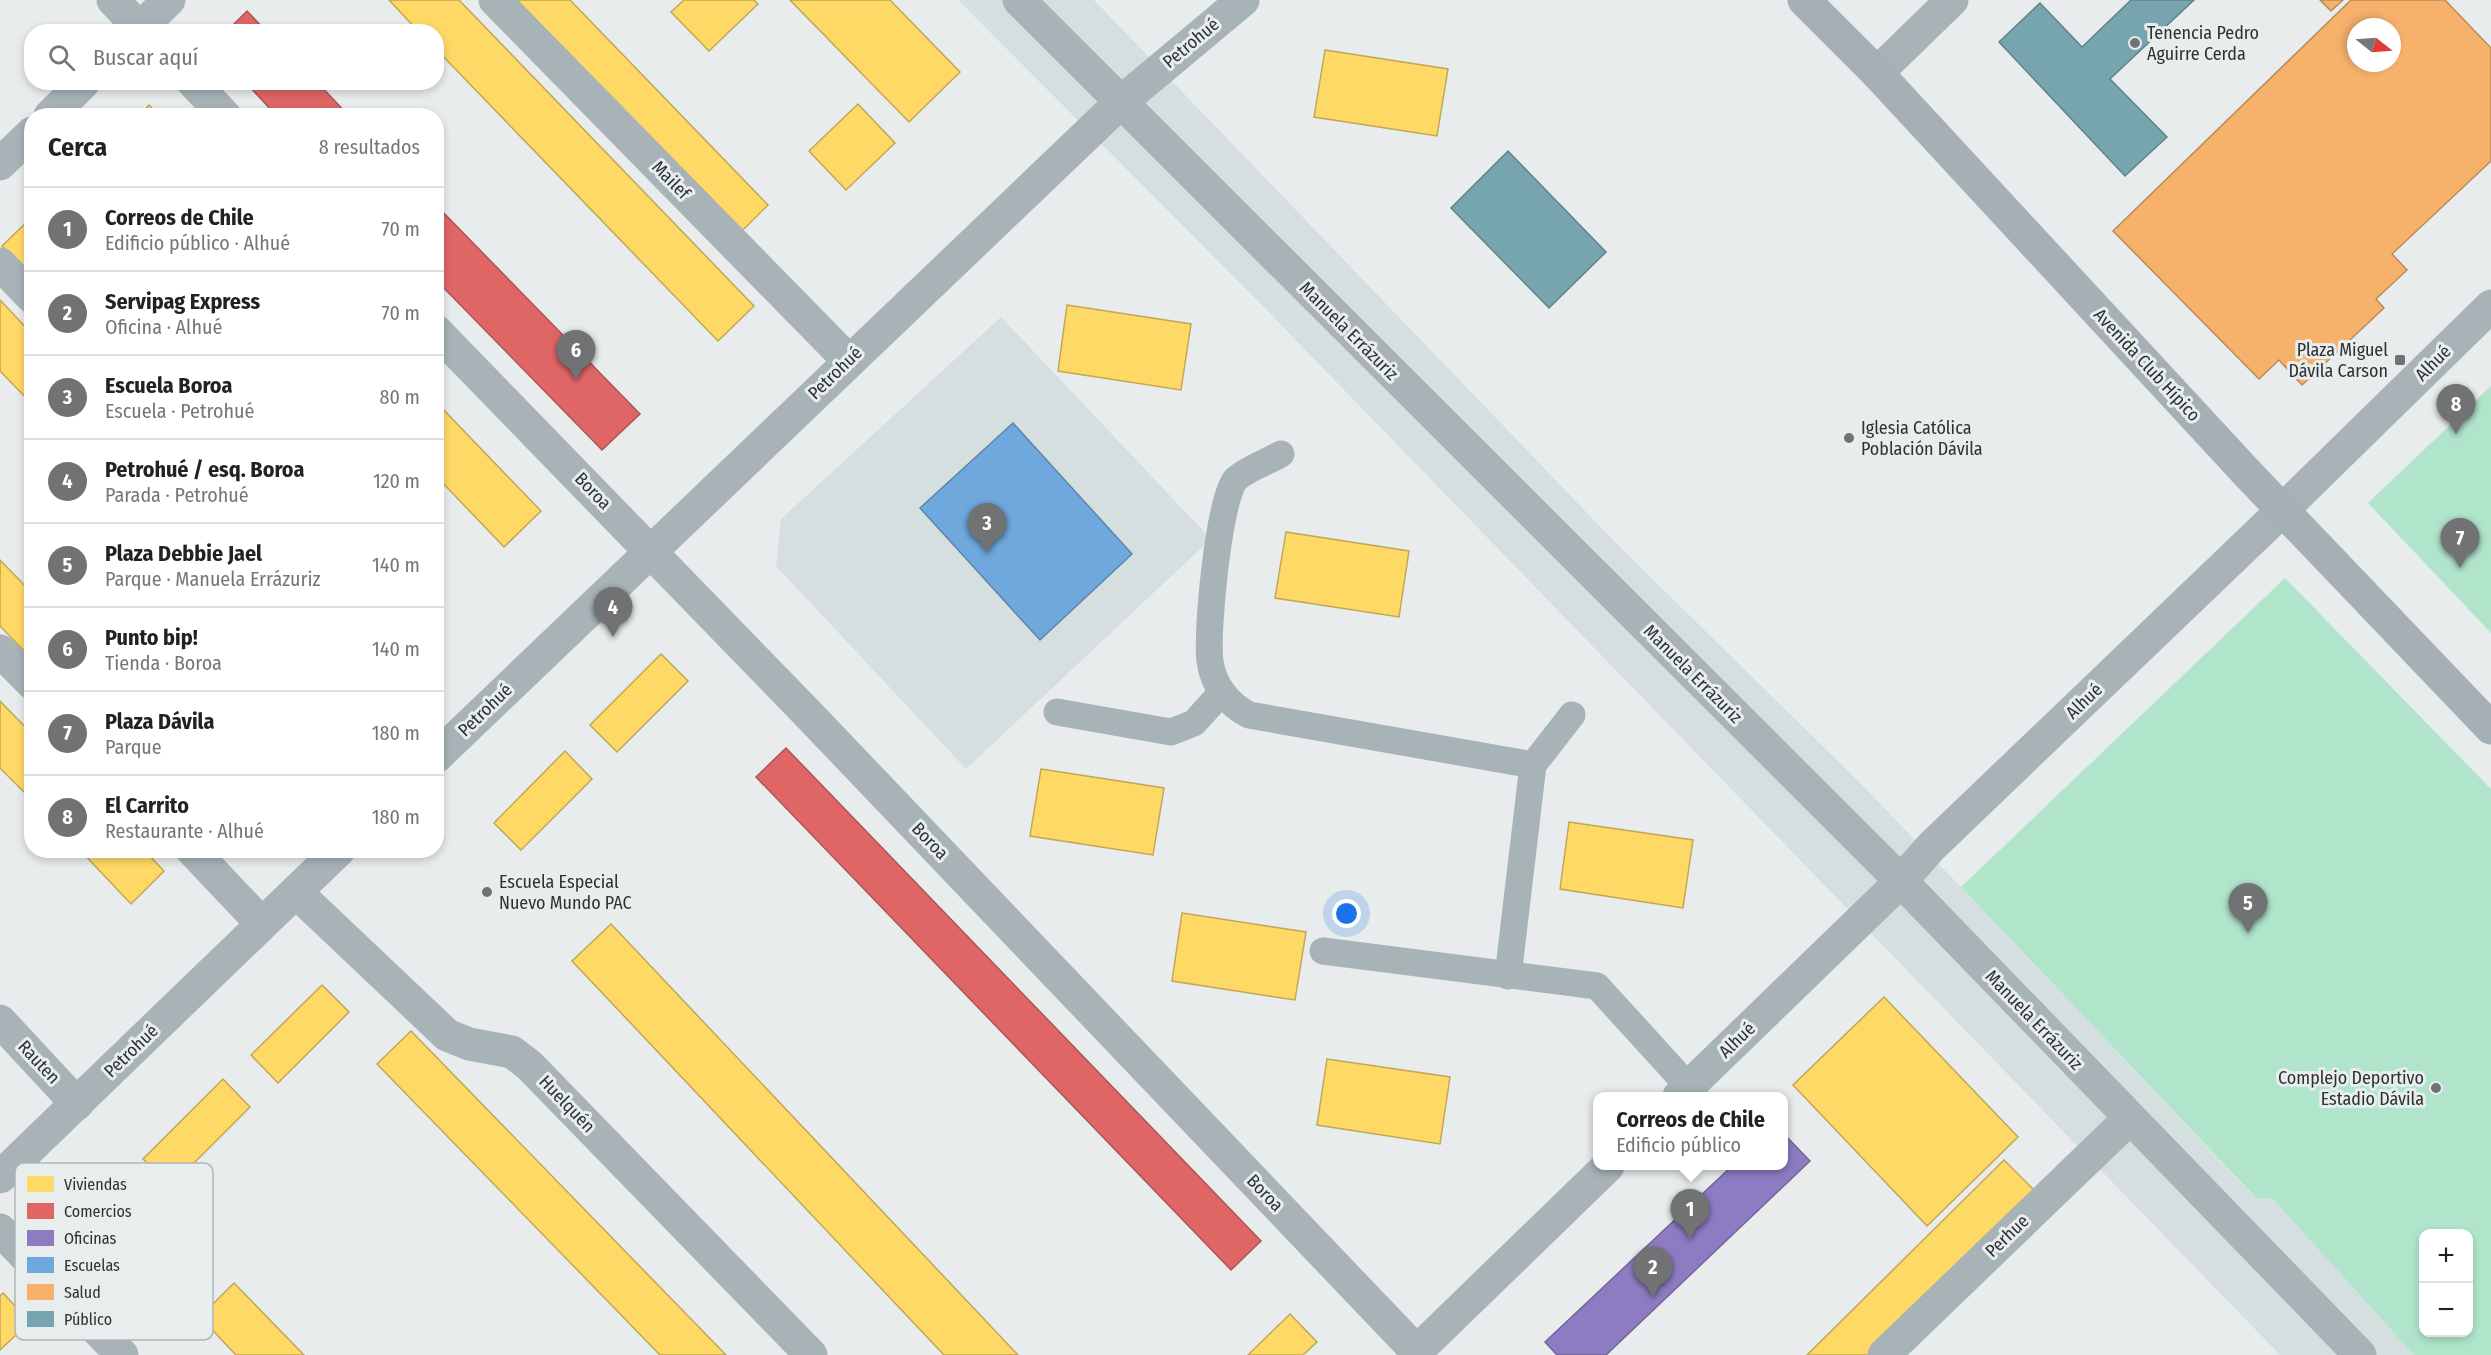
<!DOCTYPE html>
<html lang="es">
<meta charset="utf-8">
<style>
:root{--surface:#fff;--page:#f6f6f6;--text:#222;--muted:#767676;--line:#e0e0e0;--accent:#707273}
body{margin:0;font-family:"Fira Sans Condensed",sans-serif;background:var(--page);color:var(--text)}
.controls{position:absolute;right:18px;bottom:18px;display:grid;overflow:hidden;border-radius:12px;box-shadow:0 3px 9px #0003}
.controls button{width:54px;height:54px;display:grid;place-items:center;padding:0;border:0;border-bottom:2px solid var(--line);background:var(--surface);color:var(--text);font:30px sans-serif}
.compass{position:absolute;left:2347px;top:18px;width:54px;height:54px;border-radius:50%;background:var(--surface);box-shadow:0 3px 9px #0003;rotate:107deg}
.you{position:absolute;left:1347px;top:914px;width:21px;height:21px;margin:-15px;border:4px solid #fff;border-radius:50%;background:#1a73e8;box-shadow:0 0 0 9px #1a73e833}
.badge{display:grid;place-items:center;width:39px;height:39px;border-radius:50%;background:var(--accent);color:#fff;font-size:20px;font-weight:700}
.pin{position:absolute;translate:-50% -50px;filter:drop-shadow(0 2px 3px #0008)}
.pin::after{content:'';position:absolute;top:32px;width:21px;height:18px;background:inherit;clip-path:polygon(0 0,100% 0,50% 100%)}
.popup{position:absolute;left:1593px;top:1092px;width:195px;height:78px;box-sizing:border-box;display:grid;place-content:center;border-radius:12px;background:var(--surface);filter:drop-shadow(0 2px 4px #0005);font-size:20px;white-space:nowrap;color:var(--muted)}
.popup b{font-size:22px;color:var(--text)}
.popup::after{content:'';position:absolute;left:50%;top:100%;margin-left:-12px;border:12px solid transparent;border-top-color:var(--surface)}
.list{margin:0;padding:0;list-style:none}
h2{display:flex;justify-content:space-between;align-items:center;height:78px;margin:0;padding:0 24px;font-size:26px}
h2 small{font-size:20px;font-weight:400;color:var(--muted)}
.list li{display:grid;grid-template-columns:39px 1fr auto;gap:18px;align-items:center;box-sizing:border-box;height:84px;padding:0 24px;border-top:2px solid var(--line)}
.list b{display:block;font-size:22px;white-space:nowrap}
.list p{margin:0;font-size:20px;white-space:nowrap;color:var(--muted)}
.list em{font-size:20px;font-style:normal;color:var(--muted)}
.icon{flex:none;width:33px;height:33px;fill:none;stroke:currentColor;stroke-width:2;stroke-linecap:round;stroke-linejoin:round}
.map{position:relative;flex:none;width:2491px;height:1355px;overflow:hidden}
.search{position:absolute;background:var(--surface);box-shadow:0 3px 9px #0003;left:24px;top:24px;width:420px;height:66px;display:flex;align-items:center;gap:15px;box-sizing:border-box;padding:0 21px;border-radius:24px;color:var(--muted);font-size:22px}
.panel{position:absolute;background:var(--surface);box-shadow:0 3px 9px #0003;left:24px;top:108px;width:420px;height:750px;border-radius:24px}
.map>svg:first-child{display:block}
.built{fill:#d6dfe0}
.green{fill:#b0e5cc;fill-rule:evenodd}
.homes{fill:#ffd966;stroke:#c1a756;stroke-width:1.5}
.shops{fill:#e06666;stroke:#ab5656;stroke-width:1.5}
.offices{fill:#8e7cc3;stroke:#726698;stroke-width:1.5}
.schools{fill:#6fa8dc;stroke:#5c84a9;stroke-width:1.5}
.health{fill:#f6b26b;stroke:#ba8b5a;stroke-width:1.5;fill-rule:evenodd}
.public{fill:#76a5af;stroke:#61828a;stroke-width:1.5}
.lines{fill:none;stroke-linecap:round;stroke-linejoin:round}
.lane{stroke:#a7b3b7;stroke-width:27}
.street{stroke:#a7b3b7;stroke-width:33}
.secondary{stroke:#a4b0b6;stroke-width:33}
.poi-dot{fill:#707273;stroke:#e8edee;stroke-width:2}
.labels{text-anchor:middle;stroke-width:6;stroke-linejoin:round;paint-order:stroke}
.poi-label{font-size:18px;fill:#2f3132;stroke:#e8edee;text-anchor:start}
.street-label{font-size:18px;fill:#2f3132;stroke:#e8edee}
.key{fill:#e8edee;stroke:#b0b5b6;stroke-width:1.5}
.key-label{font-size:16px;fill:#2f3132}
</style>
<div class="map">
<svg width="2491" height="1355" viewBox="0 0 2491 1355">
<rect width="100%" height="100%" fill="#e9eced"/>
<g class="built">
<polygon points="958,0 1094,0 1617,544 1855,778 1961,887 2255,1198 2272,1198 2414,1355 2280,1355 1253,296"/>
<polygon points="1001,317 1211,539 966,769 776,566 781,519"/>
</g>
<g class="green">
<polygon points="2491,386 2491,633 2368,503"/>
<path d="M2285,578L2491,789V1355H2414L2272,1198H2256L1961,887ZM2424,1234H2468V1332H2424Z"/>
</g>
<g class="homes">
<polygon points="389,0 459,0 754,306 718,341 436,49 436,32 419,32"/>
<polygon points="509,0 570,0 768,205 737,236"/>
<polygon points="684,0 754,0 758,4 709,51 671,12"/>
<polygon points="790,0 890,0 960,72 909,122"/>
<polygon points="1325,50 1448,69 1437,136 1314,117"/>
<polygon points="858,104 895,143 846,190 809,151"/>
<polygon points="149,105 159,116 139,116"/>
<polygon points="32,217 32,276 2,246"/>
<polygon points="0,300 32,334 32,404 0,371"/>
<polygon points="1067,305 1191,324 1181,390 1058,371"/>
<polygon points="436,402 541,511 504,547 436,476"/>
<polygon points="1286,532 1409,551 1399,617 1275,598"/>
<polygon points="0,560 32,593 32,659 0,626"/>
<polygon points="661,654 688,681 617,752 590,725"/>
<polygon points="0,701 32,734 32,800 0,768"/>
<polygon points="565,751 592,779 521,850 494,823"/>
<polygon points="1041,769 1164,788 1153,855 1030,836"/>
<polygon points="1569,822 1693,840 1683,908 1560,889"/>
<polygon points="80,850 144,850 164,871 131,904"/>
<polygon points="1182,913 1306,932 1295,1000 1172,981"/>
<polygon points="611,924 1018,1355 944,1355 572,961"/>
<polygon points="322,985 349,1012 278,1083 251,1055"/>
<polygon points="1884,997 2018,1137 1927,1226 1793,1085"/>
<polygon points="411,1031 726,1355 660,1355 377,1064"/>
<polygon points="1327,1059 1450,1077 1440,1144 1317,1125"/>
<polygon points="223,1079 250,1107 171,1186 143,1159"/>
<polygon points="2004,1160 2037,1193 1873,1355 1807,1355"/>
<polygon points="131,1168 158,1195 86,1266 59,1239"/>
<polygon points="234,1283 304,1355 236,1355 200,1317"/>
<polygon points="3,1293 30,1322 0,1350 0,1296"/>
<polygon points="1290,1314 1317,1342 1303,1355 1248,1355"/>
</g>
<g class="shops">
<polygon points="247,11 267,32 226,32"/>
<polygon points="245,82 317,82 349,116 277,116"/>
<polygon points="436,205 640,414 602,450 436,280"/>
<polygon points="786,748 1261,1241 1231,1270 756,777"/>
</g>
<polygon class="offices" points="1783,1133 1810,1161 1606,1355 1557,1355 1545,1342 1732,1166 1783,1166"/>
<polygon class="schools" points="1013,423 1132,554 1040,640 920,508"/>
<g class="health">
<polygon points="2320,0 2343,0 2331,11"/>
<path d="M2351,0H2445L2491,48V161L2392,254L2407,270L2376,299L2384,308L2302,385L2279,360L2259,379L2113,231ZM2356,27H2392V63H2356Z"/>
</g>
<g class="public">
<polygon points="2131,0 2194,0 2110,79 2167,137 2125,176 1999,42 2040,3 2082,47"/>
<polygon points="1508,151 1606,252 1549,308 1451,208"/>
</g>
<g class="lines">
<g class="lane">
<path d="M1281,454C1267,462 1247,469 1236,479C1219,495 1206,635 1210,661C1213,685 1228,704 1249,715L1533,765L1572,715"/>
<polyline points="1057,712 1171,732 1194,723 1222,692"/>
<polyline points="1323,951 1597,986 1689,1087"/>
<polyline points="1508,976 1533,765"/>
</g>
<g class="street">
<polyline points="113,0 143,32"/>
<polyline points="495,0 848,360"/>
<polyline points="1019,0 1901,881 2360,1355"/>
<polyline points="136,32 169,0"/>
<polyline points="1877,73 1952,0"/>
<polyline points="193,82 225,116"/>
<polyline points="50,116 84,82"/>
<polyline points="0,164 32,133"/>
<polyline points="0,264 32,297"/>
<polyline points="436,331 810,716 1420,1355"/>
<polyline points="0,651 32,683"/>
<polyline points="436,757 1121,102 1243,0"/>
<polyline points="192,850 262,924"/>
<polyline points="296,892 447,1035 469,1044 512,1052 529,1065 811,1355"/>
<polyline points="0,1021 77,1104"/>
<polyline points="1679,1096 1901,881 1932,846 2263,529 2491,306"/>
<polyline points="0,1177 339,850"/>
<polyline points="0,1230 122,1355"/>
<polyline points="1413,1355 1608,1166"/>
<polyline points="1884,1355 2130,1118"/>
</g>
<polyline class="secondary" points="1804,0 1877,73 2247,473 2491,728"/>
</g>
<g class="poi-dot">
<circle cx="2135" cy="43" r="6"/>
<rect x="2394" y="354" width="12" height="12" rx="3"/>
<circle cx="1849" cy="438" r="6"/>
<circle cx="487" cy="892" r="6"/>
<circle cx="2436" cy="1088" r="6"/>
</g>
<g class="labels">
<g class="poi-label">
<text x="2147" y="39">Tenencia Pedro<tspan x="2147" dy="21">Aguirre Cerda</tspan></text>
<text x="2388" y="356" text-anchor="end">Plaza Miguel<tspan x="2388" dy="21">Dávila Carson</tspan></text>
<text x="1861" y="434">Iglesia Católica<tspan x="1861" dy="21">Población Dávila</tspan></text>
<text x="499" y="888">Escuela Especial<tspan x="499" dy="21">Nuevo Mundo PAC</tspan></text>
<text x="2424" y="1084" text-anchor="end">Complejo Deportivo<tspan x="2424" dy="21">Estadio Dávila</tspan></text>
</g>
<g class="street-label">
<text transform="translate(1191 43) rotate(-40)" y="6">Petrohué</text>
<text transform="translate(671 180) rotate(46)" y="6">Mailef</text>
<text transform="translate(1349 331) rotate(45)" y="6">Manuela Errázuriz</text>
<text transform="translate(2433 363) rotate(-45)" y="6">Alhué</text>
<text transform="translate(2147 365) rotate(47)" y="6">Avenida Club Hípico</text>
<text transform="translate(835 373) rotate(-44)" y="6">Petrohué</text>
<text transform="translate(593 491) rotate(46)" y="6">Boroa</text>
<text transform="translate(1693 674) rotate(45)" y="6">Manuela Errázuriz</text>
<text transform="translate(2084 701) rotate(-44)" y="6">Alhué</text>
<text transform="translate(485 710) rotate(-44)" y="6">Petrohué</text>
<text transform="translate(930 841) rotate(46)" y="6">Boroa</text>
<text transform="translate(2034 1020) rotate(46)" y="6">Manuela Errázuriz</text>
<text transform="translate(1737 1040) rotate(-44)" y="6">Alhué</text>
<text transform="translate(131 1051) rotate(-44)" y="6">Petrohué</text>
<text transform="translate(39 1062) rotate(47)" y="6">Rauten</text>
<text transform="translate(567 1104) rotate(46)" y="6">Huelquén</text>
<text transform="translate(1265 1193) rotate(46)" y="6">Boroa</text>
<text transform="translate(2007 1236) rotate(-44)" y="6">Perhue</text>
</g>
</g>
<rect x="15" y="1163" width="198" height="177" rx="9" class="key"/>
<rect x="27" y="1176" width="27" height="16" fill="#ffd966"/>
<rect x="27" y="1203" width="27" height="16" fill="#e06666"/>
<rect x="27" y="1230" width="27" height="16" fill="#8e7cc3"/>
<rect x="27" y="1257" width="27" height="16" fill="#6fa8dc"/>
<rect x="27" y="1284" width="27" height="16" fill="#f6b26b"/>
<rect x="27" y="1311" width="27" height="16" fill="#76a5af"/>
<g class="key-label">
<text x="64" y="1190">Viviendas</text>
<text x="64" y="1217">Comercios</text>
<text x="64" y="1244">Oficinas</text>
<text x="64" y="1271">Escuelas</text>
<text x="64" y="1298">Salud</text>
<text x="64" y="1325">Público</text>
</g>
</svg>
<div class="controls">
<button>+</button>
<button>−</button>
</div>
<svg class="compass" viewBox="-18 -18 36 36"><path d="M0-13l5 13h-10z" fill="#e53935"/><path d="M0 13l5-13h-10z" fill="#767676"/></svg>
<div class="you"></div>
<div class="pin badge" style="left:1690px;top:1239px">1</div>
<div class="popup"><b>Correos de Chile</b>Edificio público</div>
<div class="pin badge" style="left:1653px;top:1297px">2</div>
<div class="pin badge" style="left:987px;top:553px">3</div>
<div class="pin badge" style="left:613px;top:637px">4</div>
<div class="pin badge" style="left:2248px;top:933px">5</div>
<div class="pin badge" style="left:576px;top:380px">6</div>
<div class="pin badge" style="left:2460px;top:568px">7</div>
<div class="pin badge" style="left:2456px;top:434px">8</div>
<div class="search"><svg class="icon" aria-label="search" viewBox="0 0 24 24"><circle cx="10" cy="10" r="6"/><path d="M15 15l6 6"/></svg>Buscar aquí</div>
<section class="panel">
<h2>Cerca<small>8 resultados</small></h2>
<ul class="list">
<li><span class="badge">1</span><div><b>Correos de Chile</b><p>Edificio público · Alhué</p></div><em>70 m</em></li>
<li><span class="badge">2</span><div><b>Servipag Express</b><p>Oficina · Alhué</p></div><em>70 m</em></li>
<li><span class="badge">3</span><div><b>Escuela Boroa</b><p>Escuela · Petrohué</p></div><em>80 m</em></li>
<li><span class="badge">4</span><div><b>Petrohué / esq. Boroa</b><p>Parada · Petrohué</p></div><em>120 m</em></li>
<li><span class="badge">5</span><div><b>Plaza Debbie Jael</b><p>Parque · Manuela Errázuriz</p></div><em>140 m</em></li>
<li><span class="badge">6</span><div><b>Punto bip!</b><p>Tienda · Boroa</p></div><em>140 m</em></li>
<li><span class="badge">7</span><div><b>Plaza Dávila</b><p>Parque</p></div><em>180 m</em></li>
<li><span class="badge">8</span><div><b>El Carrito</b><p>Restaurante · Alhué</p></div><em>180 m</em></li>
</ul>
</section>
</div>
